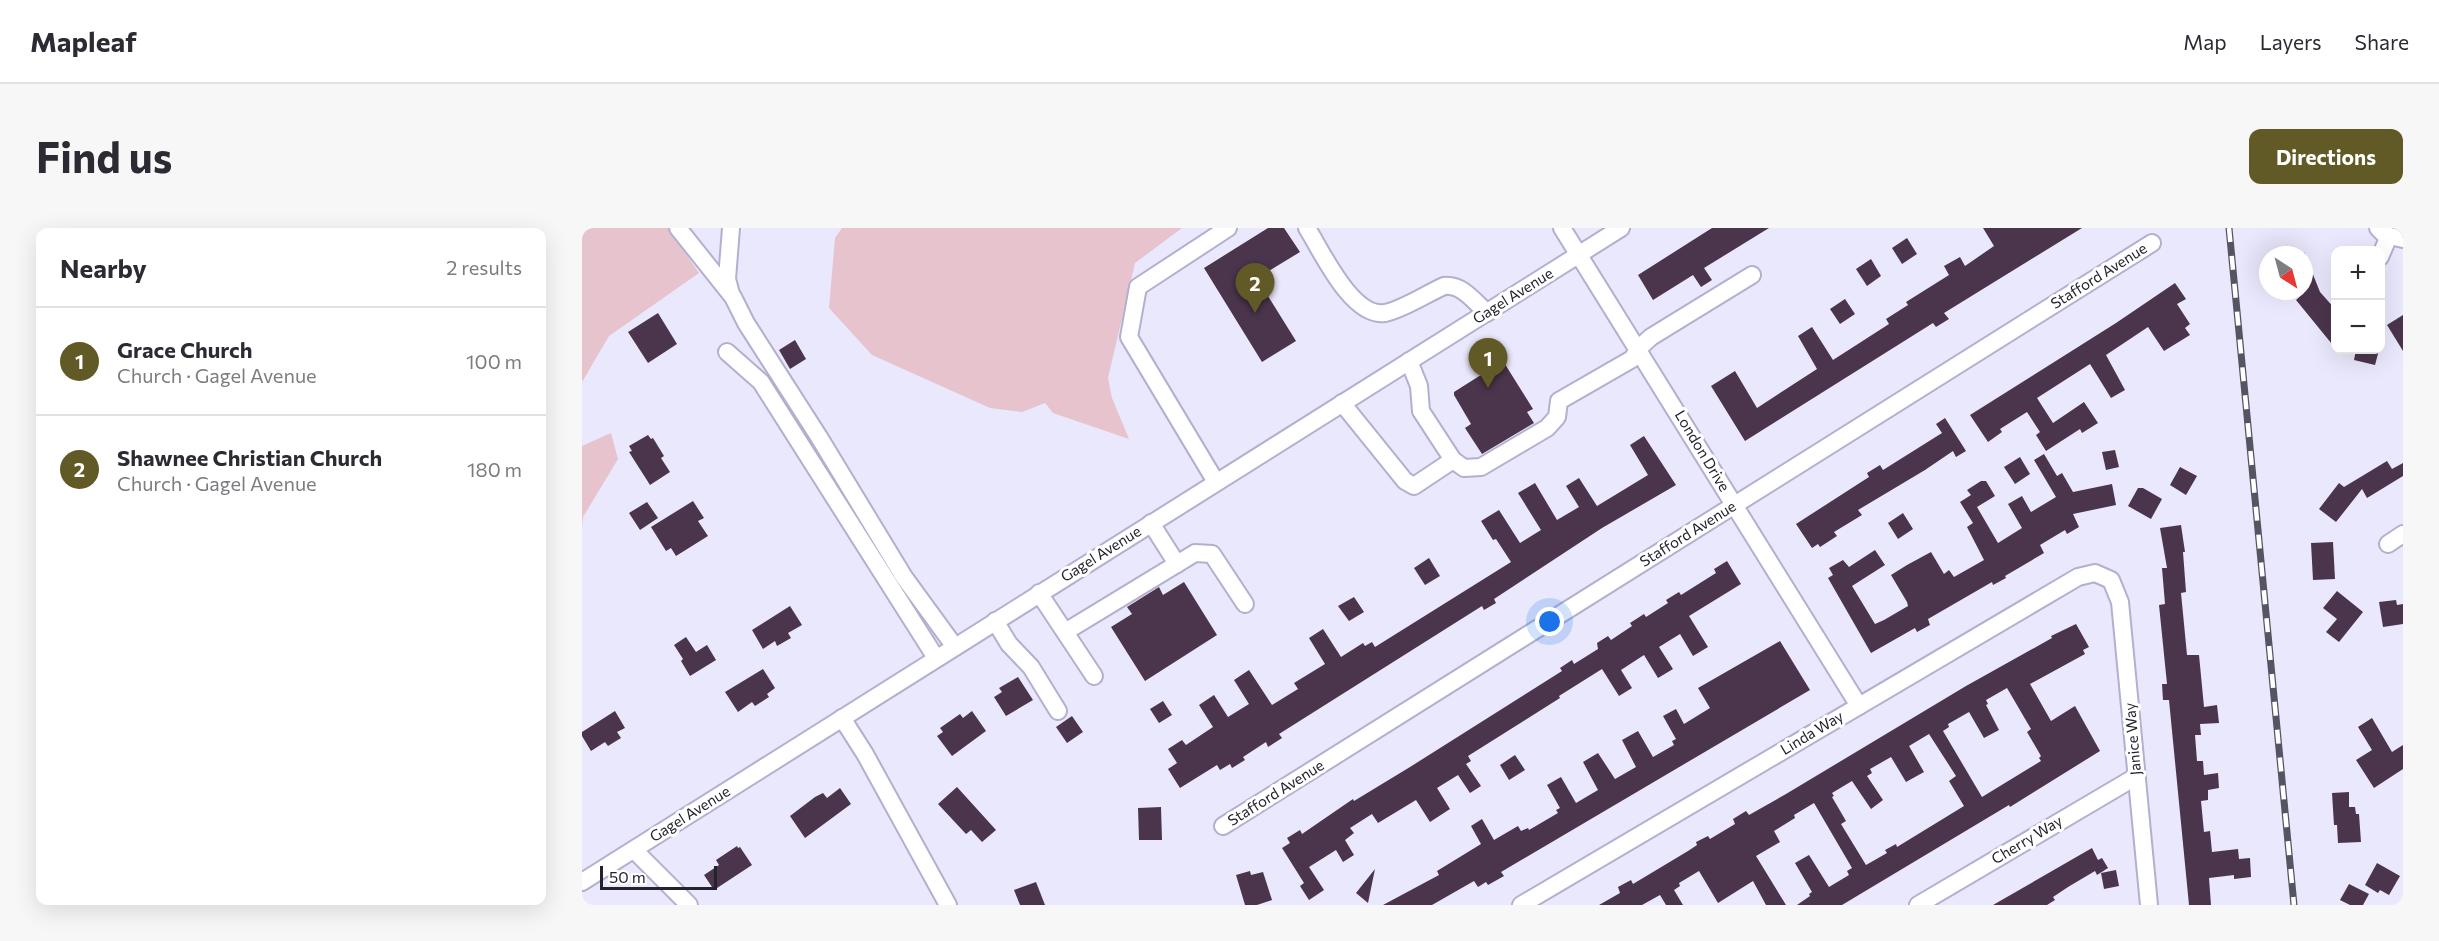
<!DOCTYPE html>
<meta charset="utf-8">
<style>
:root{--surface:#fff;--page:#f7f7f7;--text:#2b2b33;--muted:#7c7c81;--line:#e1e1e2;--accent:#625a26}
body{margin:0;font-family:Commissioner,sans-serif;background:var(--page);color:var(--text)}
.controls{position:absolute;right:18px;top:18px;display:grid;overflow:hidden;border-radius:12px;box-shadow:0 6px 24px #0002}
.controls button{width:54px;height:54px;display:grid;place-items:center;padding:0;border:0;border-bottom:2px solid var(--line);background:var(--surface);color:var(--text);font:30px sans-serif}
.compass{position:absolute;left:1677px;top:18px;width:54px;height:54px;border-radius:50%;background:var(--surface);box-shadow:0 6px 24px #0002;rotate:144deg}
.scale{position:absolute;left:18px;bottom:15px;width:117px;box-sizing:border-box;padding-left:6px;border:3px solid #24222e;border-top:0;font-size:16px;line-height:21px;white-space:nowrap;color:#24222e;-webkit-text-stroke:4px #fff;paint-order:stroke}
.you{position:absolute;left:968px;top:394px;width:21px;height:21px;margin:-15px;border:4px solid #fff;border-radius:50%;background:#1a73e8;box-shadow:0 0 0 9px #1a73e833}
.badge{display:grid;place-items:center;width:39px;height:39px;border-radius:50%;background:var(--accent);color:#fff;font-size:20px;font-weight:700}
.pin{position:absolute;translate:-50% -50px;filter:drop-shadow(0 2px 3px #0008)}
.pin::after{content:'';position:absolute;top:32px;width:21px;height:18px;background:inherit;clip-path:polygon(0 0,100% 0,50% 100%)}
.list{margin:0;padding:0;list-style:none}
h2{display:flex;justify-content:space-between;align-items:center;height:78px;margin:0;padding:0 24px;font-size:26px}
h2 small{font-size:20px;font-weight:400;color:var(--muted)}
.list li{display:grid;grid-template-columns:39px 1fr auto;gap:18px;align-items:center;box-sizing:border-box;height:108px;padding:0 24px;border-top:2px solid var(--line)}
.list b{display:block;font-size:22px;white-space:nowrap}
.list p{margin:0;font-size:20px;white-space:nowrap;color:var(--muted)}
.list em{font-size:20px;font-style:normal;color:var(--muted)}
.map{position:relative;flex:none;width:1821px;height:677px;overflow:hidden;border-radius:12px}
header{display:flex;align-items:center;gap:36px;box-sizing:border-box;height:84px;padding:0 30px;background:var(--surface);border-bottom:2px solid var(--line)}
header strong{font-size:28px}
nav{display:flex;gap:33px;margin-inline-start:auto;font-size:21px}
.intro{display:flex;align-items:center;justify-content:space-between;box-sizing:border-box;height:144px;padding:0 36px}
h1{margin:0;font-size:42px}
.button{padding:15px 27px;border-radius:12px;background:var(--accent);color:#fff;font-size:21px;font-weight:700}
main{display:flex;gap:36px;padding:0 36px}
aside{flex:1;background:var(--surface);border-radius:12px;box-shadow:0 6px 24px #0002}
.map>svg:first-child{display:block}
.green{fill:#e6c3cd}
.building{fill:#4b354c;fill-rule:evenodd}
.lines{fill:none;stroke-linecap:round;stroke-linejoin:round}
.minor-casing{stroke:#b3afcf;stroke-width:20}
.minor{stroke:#fff;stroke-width:16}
.rail-casing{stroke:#565462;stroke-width:7}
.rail{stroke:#fff;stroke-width:4.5;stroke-dasharray:14;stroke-linecap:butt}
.labels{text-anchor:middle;stroke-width:6;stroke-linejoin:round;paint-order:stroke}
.street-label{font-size:15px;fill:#24222e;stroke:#fff}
</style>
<header>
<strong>Mapleaf</strong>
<nav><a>Map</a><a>Layers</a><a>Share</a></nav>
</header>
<div class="intro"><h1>Find us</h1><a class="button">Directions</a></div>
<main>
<aside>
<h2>Nearby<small>2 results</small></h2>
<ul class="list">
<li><span class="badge">1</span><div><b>Grace Church</b><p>Church · Gagel Avenue</p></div><em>100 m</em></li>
<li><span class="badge">2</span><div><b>Shawnee Christian Church</b><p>Church · Gagel Avenue</p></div><em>180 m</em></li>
</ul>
</aside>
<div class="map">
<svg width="1821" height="677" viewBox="0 0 1821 677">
<rect width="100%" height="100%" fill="#eae8fc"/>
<g class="green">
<polygon points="0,0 86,0 117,45 27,108 0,154"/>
<polygon points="260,0 600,0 553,35 526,150 530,170 547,211 471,185 463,175 440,184 408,180 290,127 247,80 253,10"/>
<polygon points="29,205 36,231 1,289 0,301 0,218"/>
</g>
<g class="building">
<polygon points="686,0 702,0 718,24 682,46 688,56 681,60 714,113 680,134 622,40"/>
<polygon points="1130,0 1187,0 1122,40 1130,52 1119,59 1111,47 1071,72 1056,47"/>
<polygon points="1401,0 1500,0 1362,85 1367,91 1354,99 1351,95 1163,213 1129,158 1153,143 1175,180 1235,141 1216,108 1230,99 1251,132 1307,96 1304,91 1326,77 1324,74 1367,47 1362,38 1378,29 1383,38 1412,18"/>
<polygon points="1325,10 1335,26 1320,36 1310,20"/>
<polygon points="1722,24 1738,64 1754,82 1754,121 1714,72 1722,65"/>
<polygon points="1289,31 1299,48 1285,58 1274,41"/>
<polygon points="1593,55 1604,71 1595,76 1608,96 1603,100 1608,107 1582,123 1566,99 1524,127 1543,162 1529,170 1508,136 1455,170 1471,195 1502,174 1516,195 1500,205 1498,201 1464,223 1454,207 1458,204 1445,184 1418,201 1420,204 1406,214 1388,187 1534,95"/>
<polygon points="1263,71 1273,86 1258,96 1248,81"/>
<polygon points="76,85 95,116 66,135 46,104"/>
<polygon points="1821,87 1821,123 1805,97"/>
<polygon points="213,112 224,131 208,141 197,122"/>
<polygon points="1774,122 1797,122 1793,137 1772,132"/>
<polygon points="921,133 951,181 945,184 952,195 900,226 883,200 889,196 872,167 872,164"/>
<polygon points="1363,190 1384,223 1374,229 1371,223 1343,242 1276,282 1280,287 1252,304 1255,308 1238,319 1236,316 1230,320 1214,296 1287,249 1285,245 1298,237 1301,242 1360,205 1354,196"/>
<polygon points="66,207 69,211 71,210 82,228 79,230 88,244 68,257 47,224 50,223 47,218"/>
<polygon points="1062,208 1094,257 1020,300 912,371 914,375 902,382 900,378 697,506 700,510 686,519 684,514 661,529 663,532 650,540 648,536 638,542 635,537 598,560 586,541 595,535 586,521 600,512 604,517 631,499 617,477 632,467 646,489 667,476 652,452 667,442 690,477 716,461 712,455 743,436 727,410 741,401 759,429 781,415 783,418 790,414 793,419 929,334 914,311 911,312 899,293 917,282 938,315 959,302 936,265 953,255 975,292 997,279 984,258 997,250 1015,278 1066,247 1048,217"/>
<polygon points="1533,222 1537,239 1524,242 1520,224"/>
<polygon points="1462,226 1475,248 1480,245 1491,264 1530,256 1534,277 1491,286 1497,299 1485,306 1483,302 1458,317 1462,325 1423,348 1424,350 1411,357 1410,354 1346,391 1348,397 1335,404 1333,400 1289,425 1246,350 1251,347 1247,340 1261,332 1267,339 1293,322 1303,337 1270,358 1293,396 1302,392 1326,378 1325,374 1309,347 1325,337 1349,324 1362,346 1367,342 1372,349 1402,332 1385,299 1391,295 1378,274 1389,267 1385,262 1399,253 1404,253 1413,268 1395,279 1416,315 1440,300 1426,276 1440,268 1449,284 1474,269 1452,232"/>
<polygon points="1438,229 1448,246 1433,256 1422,239"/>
<polygon points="1805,233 1810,241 1821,235 1821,248 1785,270 1780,261 1754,294 1737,281 1757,255 1762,259"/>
<polygon points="1598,239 1615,248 1604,267 1588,257"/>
<polygon points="1556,260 1561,260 1580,271 1569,291 1546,278"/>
<polygon points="111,273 122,290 116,293 126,308 94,328 89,320 84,323 69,299"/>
<polygon points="65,274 76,290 58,302 47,285"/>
<polygon points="1321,285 1331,301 1316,311 1306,295"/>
<polygon points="1599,297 1603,324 1601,324 1604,364 1599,365 1605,427 1617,427 1622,479 1635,477 1637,495 1618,496 1619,507 1613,507 1615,533 1621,533 1622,547 1636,545 1637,560 1626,562 1626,572 1619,573 1622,604 1628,603 1630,624 1656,621 1657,631 1668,630 1669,649 1652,651 1652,647 1627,650 1629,677 1607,677 1587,472 1581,472 1580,456 1585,456 1577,377 1583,376 1580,340 1585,340 1578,300"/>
<polygon points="1751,314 1753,351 1731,352 1729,315"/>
<polygon points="847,330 858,348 843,357 832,340"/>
<polygon points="1145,333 1159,356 1107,388 1126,419 1111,428 1098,406 1077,419 1091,441 1076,450 1062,427 1039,442 1050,460 1037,468 1020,441 977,468 978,470 886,528 889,533 884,536 899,558 888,565 876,547 855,560 868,581 848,594 834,572 796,595 790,586 768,600 772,605 763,612 772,627 761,634 754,622 727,639 742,662 727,672 718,658 722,655 700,620 708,615 705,610 718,602 720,606 771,571 772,573 828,539 980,443 978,440 990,432 992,436 1016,421 1015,415 1026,408 1029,412 1050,398 1048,395 1062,386 1064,389 1086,375 1084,372 1097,364 1099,367 1134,345 1132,341"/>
<polygon points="602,354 635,407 563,453 529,399 550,386 545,379 577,359 581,367"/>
<polygon points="1755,363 1781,384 1757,414 1744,404 1755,391 1741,380"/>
<polygon points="772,369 782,384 767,393 756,378"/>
<polygon points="1814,372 1815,377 1821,376 1821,396 1801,399 1797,374"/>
<polygon points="208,378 220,397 206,405 209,410 195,418 193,413 181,421 170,402"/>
<path d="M1494,396L1507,419L1501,422L1503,426L1448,456L1469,493L1493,478L1518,523L1428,579L1427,577L1260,677H1215L1228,668L1227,666L1230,664L1213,635L1227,627L1247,659L1267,647L1265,643L1270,640L1232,575L1212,587L1213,590L1192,603L1198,614L1174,628L1204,677H1184L1171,653L1136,675L1117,643L1097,655L1098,658L1092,662L1101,677H1084L1078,667L1060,677H1017L1038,665L1036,659L1049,652L1051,656L1106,623L1115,617L1114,614L1126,608L1128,611L1153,596L1151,591L1164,583L1167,587L1204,566L1384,458L1470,410L1469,408ZM1425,460L1449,501L1445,504L1459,528L1457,530L1459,533L1400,569L1361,503L1367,499L1366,496L1387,484L1402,510L1417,502L1404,477L1406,476L1404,472ZM1347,506L1374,548L1367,553L1382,578L1315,619L1314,616L1303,622L1305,625L1284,637L1259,596L1264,593L1250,569L1252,568L1250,565L1270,553L1289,581L1301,572L1285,548L1290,545L1288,541L1309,529L1324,554L1342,544L1327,518Z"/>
<polygon points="104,409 114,424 125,417 134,432 108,448 99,433 101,431 92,417"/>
<polygon points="1198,413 1228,462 919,644 922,648 906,657 904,654 896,659 892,653 850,677 801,677 857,647 855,643 899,616 889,598 900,591 912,612 936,598 939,603 946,600 947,602 976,585 974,582 978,580 965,557 979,549 994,575 1016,562 1001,534 1016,525 1033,551 1054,539 1040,512 1056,503 1071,529 1092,517 1090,513 1094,511 1081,488 1094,481 1102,496 1128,480 1116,460"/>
<polygon points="181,441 193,460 185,466 187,469 173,478 170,474 156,484 143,464"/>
<polygon points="436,449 451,472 424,488 412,469 420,464 417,460"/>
<polygon points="581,473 590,487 577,495 568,481"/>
<polygon points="33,483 43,500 35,504 39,510 26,518 23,514 9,523 0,508 0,504"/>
<polygon points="390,483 404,503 370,528 355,508 361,504 358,500 378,486 381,490"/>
<polygon points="490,488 501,504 485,515 474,499"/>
<polygon points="1790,490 1810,524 1821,517 1821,541 1792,560 1774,532 1790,522 1776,499"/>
<polygon points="933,527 943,542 927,552 918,537"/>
<polygon points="375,559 414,602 400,614 389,602 384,606 356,576"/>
<polygon points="258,560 269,576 223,610 208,588 233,569 241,565 245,570"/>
<polygon points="1767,564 1767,579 1773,579 1774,586 1777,586 1779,614 1756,615 1755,597 1752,597 1750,565"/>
<polygon points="579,579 580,612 557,612 556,580"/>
<polygon points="155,618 156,620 158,619 170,637 132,662 122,647 137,637 134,632"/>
<polygon points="1510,620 1516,632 1520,630 1526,640 1515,647 1513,643 1486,659 1471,669 1473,672 1465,677 1411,677"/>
<polygon points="1795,635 1818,648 1807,667 1798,662 1796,665 1783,657"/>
<polygon points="793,641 786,675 774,665"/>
<polygon points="1534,642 1537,658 1522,661 1519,645"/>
<polygon points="668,643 669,647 681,644 690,672 675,677 663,677 654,647"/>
<polygon points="454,654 463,677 438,677 432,662"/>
<polygon points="1767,656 1787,666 1781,677 1768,677 1758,672"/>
</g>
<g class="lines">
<g class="minor-casing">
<g id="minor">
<polyline points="96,0 151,69 164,95 237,209 322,349 373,419"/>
<polyline points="149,0 145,51 149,66"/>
<path d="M725,0C740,24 770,90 803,85C820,82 846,65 862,58C880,56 892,73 905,85"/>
<polyline points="980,0 1277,478"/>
<polyline points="1796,0 1803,7 1821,11"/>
<polyline points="1798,29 1807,8"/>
<polyline points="145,124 179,154 354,430"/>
<polyline points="827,133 837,158 839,183 871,232 882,240 899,239 965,200 975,189 977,173 1050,131 1057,120 1069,109 1170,47"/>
<polyline points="760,175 823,253 832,258 871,232"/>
<polyline points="634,254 547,109 556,59 646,0"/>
<polyline points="569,295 595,336"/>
<polyline points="1806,316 1821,306"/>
<polyline points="457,365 512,448"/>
<polyline points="413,393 427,416 449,439 476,483"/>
<polyline points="483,404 613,325 630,326 663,376"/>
<polyline points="260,490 283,526 366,677"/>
<polyline points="641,598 1570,15"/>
<polyline points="52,622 107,677"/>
<polyline points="0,654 1039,0"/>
<polyline points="939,677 1496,349 1513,345 1529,352 1538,374 1567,677"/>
<polyline points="1336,677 1555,548"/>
</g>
</g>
<use href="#minor" class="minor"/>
<g class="rail-casing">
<polyline id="rail" points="1647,0 1712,677"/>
</g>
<use href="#rail" class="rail"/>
</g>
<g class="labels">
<g class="street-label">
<text transform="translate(1517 48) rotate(-32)" y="5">Stafford Avenue</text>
<text transform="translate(931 68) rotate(-32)" y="5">Gagel Avenue</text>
<text transform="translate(1120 223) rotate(59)" y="5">London Drive</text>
<text transform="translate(1106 306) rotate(-32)" y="5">Stafford Avenue</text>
<text transform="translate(519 326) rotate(-32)" y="5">Gagel Avenue</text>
<text transform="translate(1230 505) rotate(-31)" y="5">Linda Way</text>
<text transform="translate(1551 511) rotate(-95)" y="5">Janice Way</text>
<text transform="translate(694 565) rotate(-32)" y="5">Stafford Avenue</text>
<text transform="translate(108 586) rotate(-32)" y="5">Gagel Avenue</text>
<text transform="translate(1445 612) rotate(-31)" y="5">Cherry Way</text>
</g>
</g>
</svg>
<div class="controls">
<button>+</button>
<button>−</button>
</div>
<svg class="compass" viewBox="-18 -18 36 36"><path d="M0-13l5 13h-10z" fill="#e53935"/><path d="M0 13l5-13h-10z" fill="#7c7c81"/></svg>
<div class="scale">50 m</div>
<div class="you"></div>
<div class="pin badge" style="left:906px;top:160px">1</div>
<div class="pin badge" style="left:673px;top:85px">2</div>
</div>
</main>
